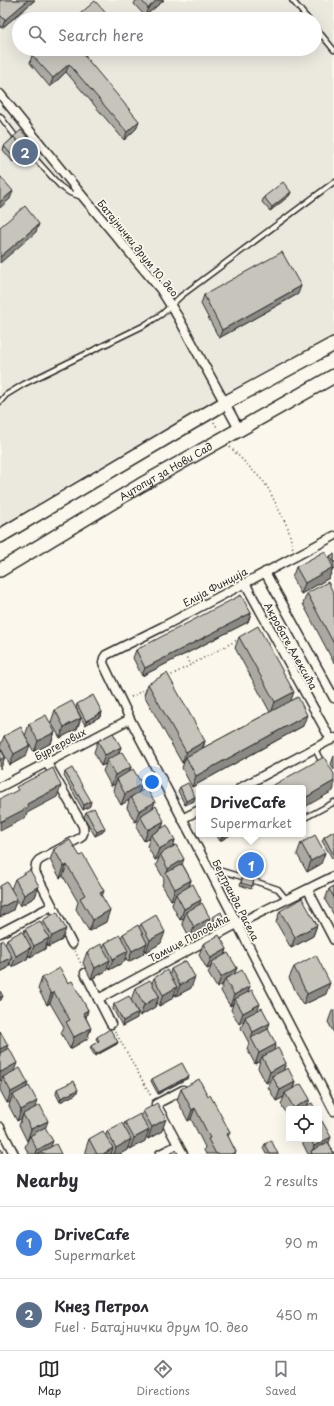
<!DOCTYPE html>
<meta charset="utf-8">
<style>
:root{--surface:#fff;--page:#f2f2f3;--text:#2b2b33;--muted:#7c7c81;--line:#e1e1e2;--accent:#2b2b2b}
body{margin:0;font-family:"Playpen Sans",sans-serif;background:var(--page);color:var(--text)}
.controls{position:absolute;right:12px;bottom:12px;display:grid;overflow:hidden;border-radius:4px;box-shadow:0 4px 16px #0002}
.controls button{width:36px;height:36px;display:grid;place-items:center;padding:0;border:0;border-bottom:1px solid var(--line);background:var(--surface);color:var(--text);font:20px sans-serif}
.you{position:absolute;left:152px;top:782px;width:14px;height:14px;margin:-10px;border:3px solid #fff;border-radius:50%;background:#1a73e8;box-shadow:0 0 0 6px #1a73e833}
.badge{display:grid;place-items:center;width:26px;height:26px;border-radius:50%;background:var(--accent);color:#fff;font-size:13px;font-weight:700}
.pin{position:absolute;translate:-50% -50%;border:2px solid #fff;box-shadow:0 1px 4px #0006}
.popup{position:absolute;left:196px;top:785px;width:110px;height:52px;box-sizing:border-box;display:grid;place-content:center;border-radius:4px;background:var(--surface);filter:drop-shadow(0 1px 3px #0005);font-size:13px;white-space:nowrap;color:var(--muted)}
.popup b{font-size:15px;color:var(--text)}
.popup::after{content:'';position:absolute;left:50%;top:100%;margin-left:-8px;border:8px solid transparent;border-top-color:var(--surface)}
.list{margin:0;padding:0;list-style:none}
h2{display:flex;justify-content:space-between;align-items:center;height:52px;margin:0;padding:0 16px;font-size:17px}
h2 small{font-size:13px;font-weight:400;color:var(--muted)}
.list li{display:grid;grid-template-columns:26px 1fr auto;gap:12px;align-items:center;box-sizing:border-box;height:72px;padding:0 16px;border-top:1px solid var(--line)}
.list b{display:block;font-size:15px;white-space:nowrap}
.list p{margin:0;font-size:13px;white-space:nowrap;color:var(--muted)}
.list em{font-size:13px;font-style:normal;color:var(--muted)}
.icon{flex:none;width:22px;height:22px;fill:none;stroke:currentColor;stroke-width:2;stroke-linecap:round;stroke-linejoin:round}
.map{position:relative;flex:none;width:334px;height:1154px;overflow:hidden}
.search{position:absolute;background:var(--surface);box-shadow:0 4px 16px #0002;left:12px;right:12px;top:12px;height:44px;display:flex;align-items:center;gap:10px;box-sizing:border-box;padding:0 14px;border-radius:22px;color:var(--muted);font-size:15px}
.sheet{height:196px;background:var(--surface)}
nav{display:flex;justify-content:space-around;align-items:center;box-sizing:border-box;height:56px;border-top:1px solid var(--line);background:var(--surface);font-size:11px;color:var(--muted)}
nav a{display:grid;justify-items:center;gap:2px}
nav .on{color:var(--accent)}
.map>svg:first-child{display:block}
.built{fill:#ebe8de;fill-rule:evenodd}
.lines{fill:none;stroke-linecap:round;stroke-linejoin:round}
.service-casing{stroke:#2b2b2b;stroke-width:7}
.minor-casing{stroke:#2b2b2b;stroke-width:11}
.primary-casing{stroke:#2b2b2b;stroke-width:16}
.path{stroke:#2b2b2b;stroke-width:1.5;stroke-dasharray:1 3;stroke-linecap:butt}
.service{stroke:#fbf7ec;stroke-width:4}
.minor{stroke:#fbf7ec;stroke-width:8}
.primary{stroke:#fbf7ec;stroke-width:13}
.wall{fill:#aba9a2;stroke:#2b2b2b}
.shaded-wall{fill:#8b8984;stroke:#2b2b2b}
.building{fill:#c7c4bc;stroke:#2b2b2b}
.labels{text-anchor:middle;stroke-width:3.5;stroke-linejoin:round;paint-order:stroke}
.street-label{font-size:10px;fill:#2b2b2b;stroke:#fbf7ec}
</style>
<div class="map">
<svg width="334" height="1154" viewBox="0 0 334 1154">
<rect width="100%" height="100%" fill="#fbf7ec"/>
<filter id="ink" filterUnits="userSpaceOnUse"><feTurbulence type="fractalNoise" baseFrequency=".025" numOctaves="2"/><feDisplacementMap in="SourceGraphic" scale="8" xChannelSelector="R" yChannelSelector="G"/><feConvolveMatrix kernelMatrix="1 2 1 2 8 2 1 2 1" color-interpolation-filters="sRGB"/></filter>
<g filter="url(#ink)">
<path class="built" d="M0,0H334V336L196,411L65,487L0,527ZM19,19H315V49H19Z"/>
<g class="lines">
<g class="service-casing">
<g id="service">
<polyline points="292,0 308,19"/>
<polyline points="315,27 334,50"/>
<polyline points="0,116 16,137"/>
<polyline points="33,156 60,186 70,193 82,197"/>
<polyline points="0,402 6,395 24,384 143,326 162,314 181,296 334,182"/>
<polyline points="315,749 322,763"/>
<polyline points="303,819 331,804 334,802"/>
<polyline points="211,873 222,871 242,877"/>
<polyline points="254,881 278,889 287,900"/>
</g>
</g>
<g class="minor-casing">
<g id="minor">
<polyline points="0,94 84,198 161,290 178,317 239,429"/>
<polyline points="334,536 162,627 106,655 104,658 103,663 130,719 211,873 334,1111"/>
<polyline points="265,572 334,698"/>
<polyline points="245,583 331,740"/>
<path d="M47,763L83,826C84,832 84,834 80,838L39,860L36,864L35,872L72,944"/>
<polyline points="0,787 130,719"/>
<polyline points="240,788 334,738"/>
<polyline points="182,819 199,810"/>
<polyline points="308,890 334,940"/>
<polyline points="0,933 52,906"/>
<polyline points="85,973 111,1024"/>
<polyline points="98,999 237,924 334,876"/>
<polyline points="183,1090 156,1104 183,1154"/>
<polyline points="0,1127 14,1154"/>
<polyline points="160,1154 178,1145"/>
</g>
</g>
<g class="primary-casing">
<g id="primary">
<polyline points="0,536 225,403 334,344"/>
<path id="s1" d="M0,570L141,485L334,376"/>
</g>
</g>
<g class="path">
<polyline points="214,422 218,429"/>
<polyline points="230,447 264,482 269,490 288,528 293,549"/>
<polyline points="185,654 190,665"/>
<polyline points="168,677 239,639"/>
<polyline points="131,697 147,688"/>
<polyline points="75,951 82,966"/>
<polyline points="115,1031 151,1096"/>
</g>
<use href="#service" class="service"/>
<use href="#minor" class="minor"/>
<use href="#primary" class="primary"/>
</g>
<g class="wall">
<polygon points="0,0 35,0 2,28 0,27"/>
<polygon points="136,0 164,0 145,16 134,4"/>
<polygon points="32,55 85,56 136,129 124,140 66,72 50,87 30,63"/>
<polygon points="12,138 36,152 27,160 22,154 13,162 3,150 4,146 11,140"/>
<polygon points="291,192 289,196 270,211 262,202 264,197"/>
<polygon points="298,294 219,338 201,304 204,295"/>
<polygon points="334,554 334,570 333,568 329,578 301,594 292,578 296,567 329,559 330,556"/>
<polygon points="307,593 334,594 334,663 303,604"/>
<polygon points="251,613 248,622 142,676 133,658 136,650"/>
<polygon points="239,637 291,701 303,726 192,787 182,768 184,762 182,763 144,695 148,684 205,741 203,748 270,712 235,648"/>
<polygon points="77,704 102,712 101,716 85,725 76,708"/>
<polygon points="55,710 81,718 77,729 60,738 51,722"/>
<polygon points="29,724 55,732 51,743 34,752 25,736"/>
<polygon points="4,736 26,756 10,765 0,747"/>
<polygon points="98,741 121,747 118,754 131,767 129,772 142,784 139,792 152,809 164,821 162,828 175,840 173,847 191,880 189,887 199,905 206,929 190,938 182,923 184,918 180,920 172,905 174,899 171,900 162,885 164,879 156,865 159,858 155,860 147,846 150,838 144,841 136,827 139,820 135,822 127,808 129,800 121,805 113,790 115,784 111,786 103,771 106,764 101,766 94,752"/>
<polygon points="334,756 334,770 331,764"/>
<polygon points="65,772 90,806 83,810 64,776"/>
<polygon points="180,787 194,801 185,805 178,791"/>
<polygon points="86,812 103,832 95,836 84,817"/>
<polygon points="334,831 334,857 332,858 322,841 324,837"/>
<polygon points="216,834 232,834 220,841"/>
<polygon points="301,843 321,864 307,872 297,854"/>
<polygon points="54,849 102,896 106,922 89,931 76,909 78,902 63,876 60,878 50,860"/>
<polygon points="248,858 256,867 258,868 251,889 240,885"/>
<polygon points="15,879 39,886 35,897 20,906 16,899 13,910 0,917 0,886 11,889"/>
<polygon points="334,886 334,915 325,900 329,889"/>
<polygon points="280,911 317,925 313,936 291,948 276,922"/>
<polygon points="213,917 224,921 216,925 212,919"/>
<polygon points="43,920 62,940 48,947 47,944 45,949 30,957 29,955 27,959 12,967 10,963 8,968 0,972 0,942 5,944 7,939 24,933 25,929 41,924"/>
<polygon points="141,924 161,943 146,952 145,949 143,954 128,962 126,958 124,962 109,970 108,967 106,971 91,979 83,963 87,952 103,947 105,943 121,938 123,934 139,928"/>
<polygon points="203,944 227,949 225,955 237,968 234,974 250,986 248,992 257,1011 268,1029 273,1051 286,1063 283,1070 295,1082 293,1089 307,1105 315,1109 289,1109 289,1118 281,1104 284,1097 276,1101 268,1087 271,1080 266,1083 258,1068 260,1061 255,1064 247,1049 249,1043 241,1028 244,1021 239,1024 231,1010 233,1004 230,1006 221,991 223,984 217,988 208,973 211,967 207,969 199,955"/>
<polygon points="294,967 326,994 303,1005 289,978"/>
<polygon points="171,969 191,988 176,996 175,994 173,998 159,1006 157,1002 155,1007 140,1016 131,1000 135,988 152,983 154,978 170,974"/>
<polygon points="42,978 68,983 88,1010 86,1018 91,1028 87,1039 70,1049 61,1033 64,1027 50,1003 47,1005 38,989"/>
<polygon points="114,1004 137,1018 122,1026 113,1009"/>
<polygon points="334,1010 334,1033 328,1022 332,1011"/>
<polygon points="0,1031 6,1050 14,1071 27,1087 34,1108 45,1128 51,1146 61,1154 29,1154 25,1147 28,1140 27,1141 19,1125 22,1118 17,1121 9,1106 10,1102 7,1103 0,1090 0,1085 2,1080 0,1081"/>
<polygon points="97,1037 118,1042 117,1044 95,1056 90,1048 91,1046 98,1042 96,1039"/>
<polygon points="188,1078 158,1094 151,1081 152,1079"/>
<polygon points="57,1089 76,1094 60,1102 56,1094"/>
<polygon points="181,1089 208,1096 230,1132 228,1137 236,1152 235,1154 206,1154 204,1150 205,1147 191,1119 188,1121 177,1100"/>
<polygon points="143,1111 162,1131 148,1139 146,1136 145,1141 130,1149 129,1147 127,1150 120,1154 87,1154 85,1151 89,1139 106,1135 107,1131 124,1125 125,1122 141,1116"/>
<polygon points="302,1139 319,1139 329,1143 334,1154 308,1154 301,1140"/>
<polygon points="265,1144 278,1154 266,1154 263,1148"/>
</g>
<g class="shaded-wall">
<polygon points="28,0 35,0 2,28 5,20"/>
<polygon points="157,0 164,0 145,16 148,8"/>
<polygon points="87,49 93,49 79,61 82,53"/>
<polygon points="69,64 66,72 50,87 53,78"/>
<polygon points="139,121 136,129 124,140 127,132"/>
<polygon points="37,149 36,152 27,160 28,157"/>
<polygon points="24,150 22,154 13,162 14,158"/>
<polygon points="13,191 10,199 0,208 0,202"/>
<polygon points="291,192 289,196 270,211 272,207"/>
<polygon points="39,224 36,232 0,263 0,257"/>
<polygon points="301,286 298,294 219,338 222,330"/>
<polygon points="333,567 329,578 301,594 305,583"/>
<polygon points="251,613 248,622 142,676 145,668"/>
<polygon points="294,692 290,703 271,713 275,702"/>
<polygon points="102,712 101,716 85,725 86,721"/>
<polygon points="307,715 303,726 192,787 196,776"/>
<polygon points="81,718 77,729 60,738 64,727"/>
<polygon points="55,732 51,743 34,752 38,741"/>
<polygon points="205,741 201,752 186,757 184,762 182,763 186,752"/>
<polygon points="30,745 26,756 10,765 14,754"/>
<polygon points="121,747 117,758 107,760 105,764 101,766 105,755"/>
<polygon points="5,757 1,768 0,769 0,760"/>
<polygon points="131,767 127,778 117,779 115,784 111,786 115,775"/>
<polygon points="334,781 334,788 333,791 303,808 303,799"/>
<polygon points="142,784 138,795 131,797 129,800 121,805 125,794"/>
<polygon points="61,786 57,797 27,813 25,818 0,831 0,822 27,804"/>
<polygon points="195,797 194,801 185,805 186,801"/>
<polygon points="91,801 90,806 83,810 84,805"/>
<polygon points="155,802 151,813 140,816 139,820 135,822 139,811"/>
<polygon points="164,821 160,832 151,835 149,838 144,841 148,830"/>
<polygon points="105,828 103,832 95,836 97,832"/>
<polygon points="226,834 232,834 220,841 222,837"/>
<polygon points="175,840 171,851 160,854 159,858 155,860 159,849"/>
<polygon points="325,853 321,864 307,872 311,861"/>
<polygon points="184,859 180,870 167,874 168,869"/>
<polygon points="67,865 63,876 60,878 64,867"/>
<polygon points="191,880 187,891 176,894 174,899 171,900 175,889"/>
<polygon points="39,886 35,897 20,906 24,895"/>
<polygon points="104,891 100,902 100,893"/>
<polygon points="17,899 13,910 0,917 0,908"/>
<polygon points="201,900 197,911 186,912 184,918 180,920 184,909"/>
<polygon points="110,910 106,922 89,931 93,920"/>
<polygon points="210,918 206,929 190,938 194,927"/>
<polygon points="224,919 224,921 216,925 216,923"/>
<polygon points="317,925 313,936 291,948 295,937"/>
<polygon points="66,929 62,940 48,947 52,936"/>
<polygon points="165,932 161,943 146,952 150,940"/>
<polygon points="49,938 45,949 30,957 34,946"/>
<polygon points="147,943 143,954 128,962 132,951"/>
<polygon points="31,947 27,959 12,967 16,956"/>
<polygon points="227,949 223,960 212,962 211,967 207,969 211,958"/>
<polygon points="128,951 124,962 109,970 113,959"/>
<polygon points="12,957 8,968 0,972 0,963"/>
<polygon points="110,960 106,971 91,979 95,968"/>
<polygon points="237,968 232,979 225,979 223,984 217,988 221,977"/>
<polygon points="195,977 191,988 176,996 180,985"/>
<polygon points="330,983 326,994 303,1005 307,994"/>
<polygon points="250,986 246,997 235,999 233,1004 230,1006 234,995"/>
<polygon points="177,987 173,998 159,1006 163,995"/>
<polygon points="54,992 50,1003 47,1005 51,994"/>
<polygon points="3,996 1,1000 0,1001 0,997"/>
<polygon points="159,996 155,1007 140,1016 144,1005"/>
<polygon points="260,1004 256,1015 245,1017 244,1021 239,1024 243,1013"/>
<polygon points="88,1010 84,1021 83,1013"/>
<polygon points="138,1013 137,1018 122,1026 123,1021"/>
<polygon points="270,1023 266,1034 251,1038 253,1032"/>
<polygon points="91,1028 87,1039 70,1049 74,1037"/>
<polygon points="118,1042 117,1044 95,1056 96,1054"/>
<polygon points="276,1044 272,1055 262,1057 260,1061 255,1064 259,1053"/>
<polygon points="8,1045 4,1056 0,1058 0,1049"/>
<polygon points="17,1063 13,1074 3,1077 2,1080 0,1081 0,1074 1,1072"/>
<polygon points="286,1063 282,1074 272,1076 271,1080 266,1083 270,1072"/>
<polygon points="189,1076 188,1078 158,1094 159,1092"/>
<polygon points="295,1082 291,1093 285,1093 284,1097 276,1101 280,1090"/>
<polygon points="28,1083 24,1094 13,1095 10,1102 7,1103 11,1092"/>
<polygon points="78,1090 76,1094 60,1102 61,1098"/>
<polygon points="310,1099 306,1109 293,1109 294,1108"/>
<polygon points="37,1101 33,1112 23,1114 22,1118 17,1121 21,1110"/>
<polygon points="195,1108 191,1119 188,1121 192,1110"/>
<polygon points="166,1119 162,1131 148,1139 152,1127"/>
<polygon points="48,1121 44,1132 30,1136 27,1141 31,1129"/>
<polygon points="149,1130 145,1141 130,1149 134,1138"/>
<polygon points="331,1137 327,1148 312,1152 314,1146"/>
<polygon points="131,1139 127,1150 120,1154 114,1154 116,1148"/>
<polygon points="53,1141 49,1152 46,1154 36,1154 37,1150"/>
<polygon points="113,1148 111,1154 103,1154"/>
</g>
<g class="building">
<polygon points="0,0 28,0 5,20 0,15"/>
<polygon points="141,0 157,0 148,8"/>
<polygon points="95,1 111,19 74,19"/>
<polygon points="39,49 87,49 82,53 139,121 127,132 69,64 53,78 32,55"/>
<polygon points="21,130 37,149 28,157 23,152 24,150 14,137 12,139 12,138"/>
<polygon points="14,137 24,150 14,158 4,146"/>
<polygon points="0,176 13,191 0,202"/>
<polygon points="283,182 291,192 272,207 264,197"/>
<polygon points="25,206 39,224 0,257 0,227"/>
<polygon points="282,252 301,286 222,330 204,295"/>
<polygon points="325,551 333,567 305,583 296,567"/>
<polygon points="334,554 334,563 330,556"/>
<polygon points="328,582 334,594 334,644 307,593"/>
<polygon points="241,595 251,613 145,668 136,650"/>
<polygon points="258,626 294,692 275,702 239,637"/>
<polygon points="167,673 205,741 186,752 148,684"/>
<polygon points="93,695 102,712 86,721 77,704"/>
<polygon points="298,697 307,715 196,776 186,757"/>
<polygon points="72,701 81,718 64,727 55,710"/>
<polygon points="46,715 55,732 38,741 29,724"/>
<polygon points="21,727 30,745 14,754 4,736"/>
<polygon points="113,733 121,747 105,755 98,741"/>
<polygon points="0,748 5,757 0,760"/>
<polygon points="122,752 131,767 115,775 107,760"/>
<polygon points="324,757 334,774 334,781 303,799 303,788 270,788 270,787"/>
<polygon points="53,768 61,786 27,804 29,807 0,822 0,799 18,790 16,787"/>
<polygon points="72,768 91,801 84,805 65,772"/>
<polygon points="133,769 142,784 125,794 117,779"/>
<polygon points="188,783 195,797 186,801 180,787"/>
<polygon points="146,788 155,802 139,811 131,797"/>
<polygon points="156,806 164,821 148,830 140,816"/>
<polygon points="94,808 105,828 97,832 86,812"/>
<polygon points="167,825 175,840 159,849 151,835"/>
<polygon points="334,831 334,854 333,854 324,837"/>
<polygon points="220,834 226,834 222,837"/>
<polygon points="315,835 325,853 311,861 301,843"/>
<polygon points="70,840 80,856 83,854 104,891 100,893 110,910 93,920 80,898 85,895 67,865 64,867 54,849"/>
<polygon points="176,845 184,859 168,869 160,854"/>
<polygon points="248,858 258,861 256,867 258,868 252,886 241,883"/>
<polygon points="182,864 191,880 175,889 166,873"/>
<polygon points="30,870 39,886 24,895 15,879"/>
<polygon points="7,882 17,899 0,908 0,886"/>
<polygon points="193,884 201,900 184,909 176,894"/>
<polygon points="334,886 334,897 329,889"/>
<polygon points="302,898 317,925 295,937 280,911"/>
<polygon points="202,903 210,918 194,927 186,912"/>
<polygon points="57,912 66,929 52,936 43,920"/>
<polygon points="221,912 224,919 216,923 213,917"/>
<polygon points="156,915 165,932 150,940 141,924"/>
<polygon points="40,921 49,938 34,946 25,929"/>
<polygon points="138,925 147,943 132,951 123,934"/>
<polygon points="22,931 31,947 16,956 7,939"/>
<polygon points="120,935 128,951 113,959 105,943"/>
<polygon points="219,935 227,949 211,958 203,944"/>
<polygon points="3,940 12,957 0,963 0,942"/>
<polygon points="101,944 110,960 95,968 87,952"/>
<polygon points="228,953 237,968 221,977 212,962"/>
<polygon points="316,955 330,983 307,994 294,967"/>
<polygon points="186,961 195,977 180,985 171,969"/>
<polygon points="60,968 68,983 72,981 88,1010 83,1013 91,1028 74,1037 66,1022 70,1020 54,992 51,994 42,978"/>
<polygon points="167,970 177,987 163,995 154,978"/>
<polygon points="242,970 250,986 234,995 225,979"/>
<polygon points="150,980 159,996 144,1005 135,988"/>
<polygon points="252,990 260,1004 243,1013 235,999"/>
<polygon points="0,991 3,996 0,997"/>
<polygon points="129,996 138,1013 123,1021 114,1004"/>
<polygon points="262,1008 270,1023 253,1032 245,1017"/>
<polygon points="110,1029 118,1042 96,1054 91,1046 99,1041 97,1037"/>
<polygon points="268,1029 276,1044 259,1053 251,1038"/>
<polygon points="0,1031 8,1045 0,1049"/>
<polygon points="9,1048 17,1063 1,1072 0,1071 0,1053"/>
<polygon points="278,1048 286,1063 270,1072 262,1057"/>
<polygon points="182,1063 189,1076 159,1092 152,1079"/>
<polygon points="20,1068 28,1083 11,1092 3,1077"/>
<polygon points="288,1068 295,1082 280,1090 272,1076"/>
<polygon points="199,1079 208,1096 210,1095 230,1132 227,1134 236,1152 231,1154 216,1154 208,1139 210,1138 195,1108 192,1110 181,1089"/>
<polygon points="74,1081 78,1090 61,1098 57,1089"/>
<polygon points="301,1084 310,1099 294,1108 285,1093"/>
<polygon points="29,1086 37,1101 21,1110 13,1095"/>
<polygon points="157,1103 166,1119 152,1127 143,1111"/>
<polygon points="312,1103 315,1109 300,1109"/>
<polygon points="40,1105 48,1121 31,1129 23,1114"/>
<polygon points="140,1114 149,1130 134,1138 125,1122"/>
<polygon points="322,1121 331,1137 314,1146 310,1139 319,1139 319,1122"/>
<polygon points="122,1123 131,1139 116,1148 107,1131"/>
<polygon points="45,1127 53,1141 37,1150 30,1136"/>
<polygon points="103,1131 113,1148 103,1154 97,1154 89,1139"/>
<polygon points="271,1140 278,1154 270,1154 265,1144"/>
<polygon points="328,1142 334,1154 312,1154 311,1151"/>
<polygon points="56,1144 61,1154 38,1154"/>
<polygon points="1,1149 4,1154 0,1154 0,1150"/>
<polygon points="176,1150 178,1154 170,1154"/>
</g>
</g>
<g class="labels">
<g class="street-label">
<text transform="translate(138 248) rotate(51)" y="4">Батајнички друм 10. део</text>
<text dy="4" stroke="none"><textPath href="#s1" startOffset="193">Аутопут за Нови Сад</textPath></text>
<text transform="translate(215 587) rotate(-28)" y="4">Елија Финција</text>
<text transform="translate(291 646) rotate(61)" y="4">Акробате Алексића</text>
<text transform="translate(60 744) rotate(-28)" y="4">Бургерових</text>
<text transform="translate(236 900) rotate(63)" y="4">Бертранда Расела</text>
<text transform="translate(189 938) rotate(-28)" y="4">Томице Поповића</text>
</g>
</g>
</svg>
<div class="controls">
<button><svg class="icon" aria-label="locate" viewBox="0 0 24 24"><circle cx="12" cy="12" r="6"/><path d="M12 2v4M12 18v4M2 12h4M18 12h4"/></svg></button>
</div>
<div class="you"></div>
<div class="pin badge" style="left:251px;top:865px;background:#3f7fe0">1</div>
<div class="popup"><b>DriveCafe</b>Supermarket</div>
<div class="pin badge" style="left:25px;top:152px;background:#5c6f8a">2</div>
<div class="search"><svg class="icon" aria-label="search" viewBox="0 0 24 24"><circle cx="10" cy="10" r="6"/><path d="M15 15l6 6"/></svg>Search here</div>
</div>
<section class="sheet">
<h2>Nearby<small>2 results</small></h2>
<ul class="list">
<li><span class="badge" style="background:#3f7fe0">1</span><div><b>DriveCafe</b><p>Supermarket</p></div><em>90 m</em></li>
<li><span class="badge" style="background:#5c6f8a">2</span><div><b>Кнез Петрол</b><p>Fuel · Батајнички друм 10. део</p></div><em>450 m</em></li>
</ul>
</section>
<nav>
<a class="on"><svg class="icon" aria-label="map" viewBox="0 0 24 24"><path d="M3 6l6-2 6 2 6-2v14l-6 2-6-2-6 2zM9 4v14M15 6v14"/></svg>Map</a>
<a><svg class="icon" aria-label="directions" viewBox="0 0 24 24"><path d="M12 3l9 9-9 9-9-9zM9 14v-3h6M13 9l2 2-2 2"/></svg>Directions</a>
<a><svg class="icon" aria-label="saved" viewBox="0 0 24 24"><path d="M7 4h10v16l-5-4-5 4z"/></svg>Saved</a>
</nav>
